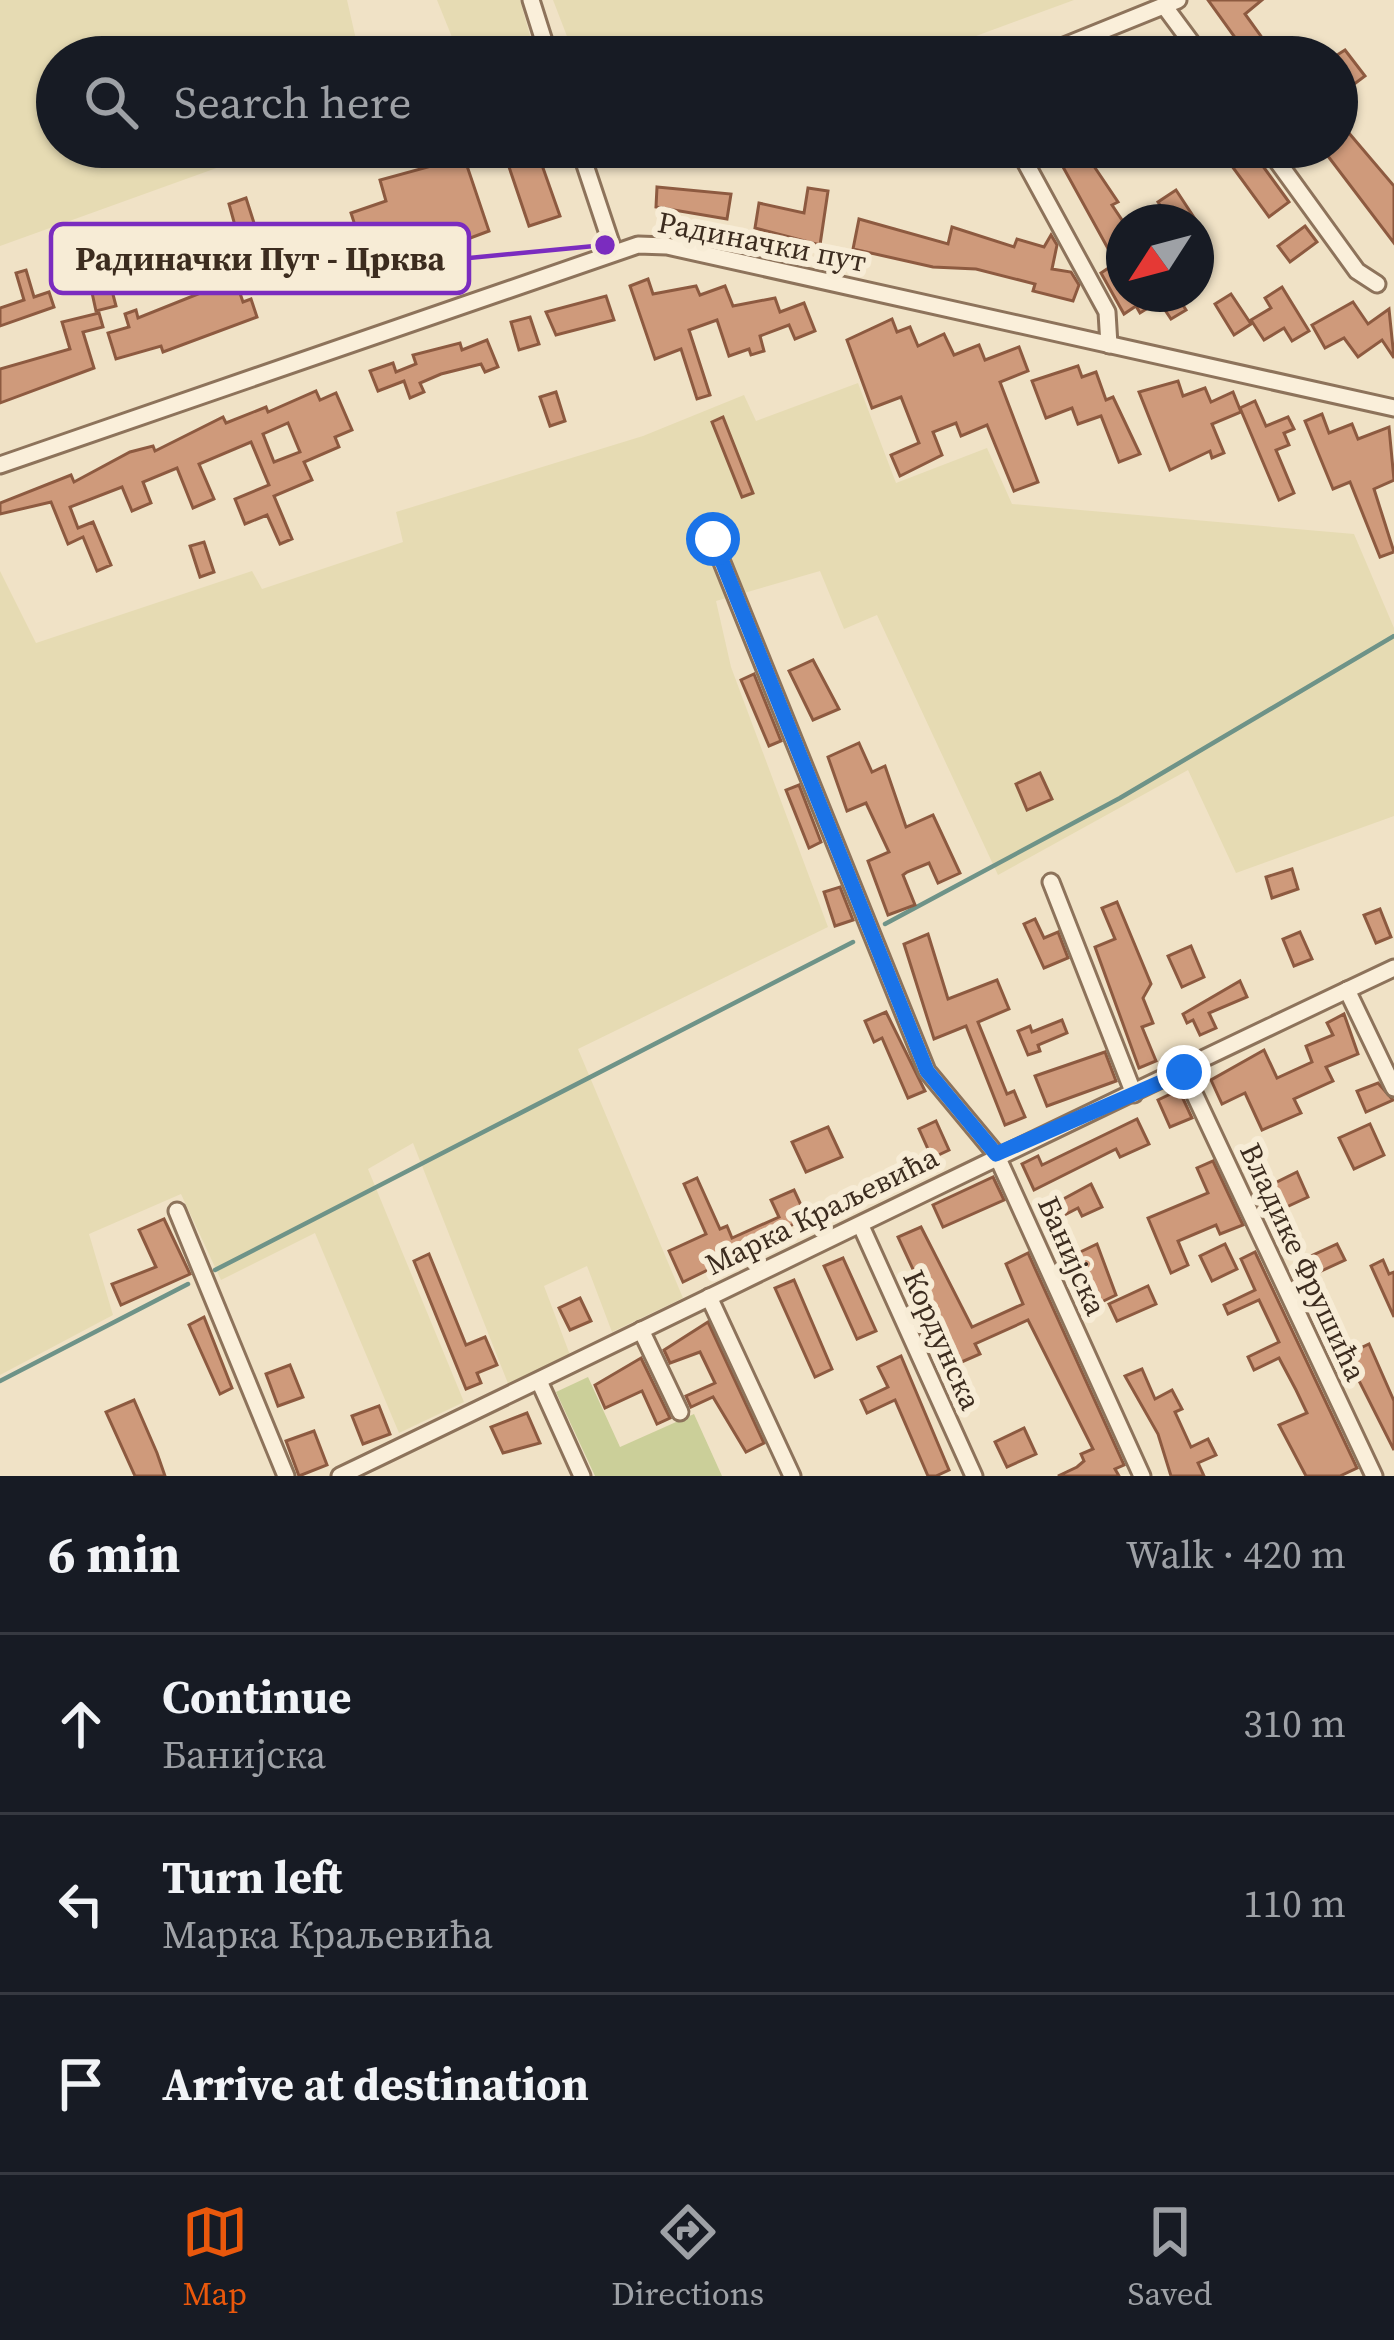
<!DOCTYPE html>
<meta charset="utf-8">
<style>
:root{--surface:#171b24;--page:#242831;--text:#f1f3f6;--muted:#9ea1a6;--line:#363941;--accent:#ea580c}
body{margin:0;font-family:"Source Serif 4",serif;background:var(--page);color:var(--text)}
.compass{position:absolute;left:1106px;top:204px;width:108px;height:108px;border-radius:50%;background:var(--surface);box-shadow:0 3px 9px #0004;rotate:234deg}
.stop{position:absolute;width:36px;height:36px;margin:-27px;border:9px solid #1a73e8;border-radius:50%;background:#fff}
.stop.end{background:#1a73e8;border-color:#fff;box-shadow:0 3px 12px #0008}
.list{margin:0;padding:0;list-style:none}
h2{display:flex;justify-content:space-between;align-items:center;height:156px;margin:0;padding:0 48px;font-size:51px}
h2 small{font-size:39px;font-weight:400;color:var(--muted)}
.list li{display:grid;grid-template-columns:78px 1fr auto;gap:36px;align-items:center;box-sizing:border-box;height:180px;padding:0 48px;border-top:3px solid var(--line)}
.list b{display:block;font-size:45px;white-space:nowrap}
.list p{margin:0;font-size:39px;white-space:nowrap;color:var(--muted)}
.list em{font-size:39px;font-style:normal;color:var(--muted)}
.icon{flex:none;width:66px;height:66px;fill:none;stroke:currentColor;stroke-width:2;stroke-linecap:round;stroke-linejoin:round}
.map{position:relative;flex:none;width:1394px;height:1476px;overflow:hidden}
.search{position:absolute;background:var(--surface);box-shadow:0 3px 9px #0004;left:36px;right:36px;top:36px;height:132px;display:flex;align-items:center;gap:30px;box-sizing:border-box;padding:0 42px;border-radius:66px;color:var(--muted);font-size:45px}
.sheet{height:696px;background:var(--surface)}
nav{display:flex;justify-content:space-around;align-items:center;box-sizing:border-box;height:168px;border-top:3px solid var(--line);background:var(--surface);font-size:33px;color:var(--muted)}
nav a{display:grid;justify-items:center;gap:6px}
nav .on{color:var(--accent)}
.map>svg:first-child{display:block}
.farmland{fill:#e6dbb3}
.green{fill:#cbcf99}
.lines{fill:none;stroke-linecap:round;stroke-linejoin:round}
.stream{stroke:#6e9388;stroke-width:4.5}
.building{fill:#cf9a7b;stroke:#8d5a40;stroke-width:3;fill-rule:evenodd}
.minor-casing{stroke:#8d735b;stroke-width:21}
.minor{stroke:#faefda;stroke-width:15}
.route{stroke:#1a73e8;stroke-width:15}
.labels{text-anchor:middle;stroke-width:12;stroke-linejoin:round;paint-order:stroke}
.street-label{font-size:30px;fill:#3c2c1f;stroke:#f7ecd6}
.leader{fill:none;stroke:#7b2cbf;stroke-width:4.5}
.callout-dot{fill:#7b2cbf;stroke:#f7ecd6;stroke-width:4.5}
.callout{fill:#f7ecd6;stroke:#7b2cbf;stroke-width:4.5}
.callout-label{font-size:33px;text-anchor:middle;font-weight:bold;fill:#3c2c1f}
</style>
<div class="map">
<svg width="1394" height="1476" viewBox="0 0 1394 1476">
<rect width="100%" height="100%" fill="#f0e2c6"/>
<g class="farmland">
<polygon points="0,0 347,0 360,57 57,57 57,147 275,147 0,246"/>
<polygon points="437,0 520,0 536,57 460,57"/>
<polygon points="553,0 1074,0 919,57 575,57"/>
<polygon points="858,383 896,483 987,448 1012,504 1354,534 1394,628 1394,816 1236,873 1188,770 998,875 877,615 844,629 820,571 716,601 731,667 828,927 578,1049 683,1298 612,1332 587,1266 544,1286 570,1355 509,1386 413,1143 368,1169 464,1402 399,1433 315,1233 221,1280 181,1194 89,1234 113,1315 0,1375 0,571 36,643 252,571 262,589 403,542 396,512 643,436 744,395 756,421"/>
</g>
<polygon class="green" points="588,1377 620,1447 694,1414 722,1476 595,1476 556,1392"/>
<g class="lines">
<g class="stream">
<polyline points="885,924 1120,798 1394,636"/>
<polyline points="215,1270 853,942"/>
<polyline points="0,1381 188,1284"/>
</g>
</g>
<g class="building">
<polygon points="1208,0 1262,0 1245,14 1276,57 1249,57"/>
<polygon points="1345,50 1365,76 1345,91 1337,80 1337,55"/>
<polygon points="1337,119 1394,186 1394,243 1321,147 1337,147"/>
<polygon points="1052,147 1081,147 1118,202 1112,205 1124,223 1124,294 1176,294 1186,310 1171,319 1159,301 1140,313 1136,306 1124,314 1101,273 1116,263"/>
<polygon points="1218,147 1249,147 1289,202 1269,217"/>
<polygon points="537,151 560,216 529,226 507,161"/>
<polygon points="464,157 489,231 371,275 351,213 386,201 380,180"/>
<polygon points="657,187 731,194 727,219 656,207"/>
<polygon points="808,188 828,191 820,245 755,228 759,203 804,213"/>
<polygon points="1176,190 1197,222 1171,222 1158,202"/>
<polygon points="246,198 264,254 231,267 243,302 251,299 257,317 163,352 161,346 116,359 108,333 129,327 125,314 136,310 138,318 223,284 217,262 226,259 218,235 236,229 229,204"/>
<polygon points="859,219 948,244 952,227 1014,247 1017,239 1044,247 1051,235 1057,245 1052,269 1071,272 1079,285 1073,301 1033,291 1035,284 976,269 933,267 853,249"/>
<polygon points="1305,226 1317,242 1290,262 1278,246"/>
<polygon points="26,270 34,297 49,292 54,307 0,326 0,308 24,300 16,273"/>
<polygon points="648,279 653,294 696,286 700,295 725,286 733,306 775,298 780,312 804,303 815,331 795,339 789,325 760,336 764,351 751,355 749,349 729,356 717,320 689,330 710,395 697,399 681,349 655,359 630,286"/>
<polygon points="110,283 116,306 96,311 91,288"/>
<polygon points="1282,287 1309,331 1292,341 1284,328 1264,340 1251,320 1271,308 1265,298"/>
<polygon points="1231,294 1251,324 1234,335 1215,304"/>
<polygon points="606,296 614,320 556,335 546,312"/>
<polygon points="1353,302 1368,324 1389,309 1394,358 1382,340 1358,357 1344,338 1325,348 1312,325"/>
<polygon points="99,313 103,327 83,332 94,368 0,403 0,369 70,349 62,322"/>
<polygon points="530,317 539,344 519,350 511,322"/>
<polygon points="892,319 897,332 910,327 918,346 944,334 954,355 979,345 985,360 1019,347 1028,371 1000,382 1038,482 1014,491 987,425 961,436 956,423 933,432 942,455 900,476 891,455 919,443 901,397 872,408 847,340"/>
<polygon points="487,340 498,367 485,372 481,364 441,374 420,383 424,392 410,398 404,381 378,391 370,371 393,363 396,372 416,364 413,355 460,343 462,350"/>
<polygon points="1078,366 1082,377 1096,372 1106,400 1113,397 1140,454 1119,462 1101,416 1078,424 1072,408 1046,418 1032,381"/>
<polygon points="1178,381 1183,396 1205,388 1211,402 1233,392 1241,412 1212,424 1224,453 1212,458 1210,451 1170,470 1139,392"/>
<path d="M316,391L320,400L336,393L352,430L335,437L339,447L304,462L312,480L274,496L292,539L280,544L267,515L245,524L235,499L269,485L251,442L199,464L214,499L193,508L177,468L143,482L151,503L132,511L122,487L70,507L78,528L93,522L111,565L97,571L83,537L68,544L51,502L0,514V503L71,475L74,482L130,452L153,446L155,451L223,417L226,423L266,407L268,412ZM288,423L300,452L274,462L263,434Z"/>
<polygon points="556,392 565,421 550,426 540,397"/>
<polygon points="1255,401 1266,426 1288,417 1294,429 1284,433 1289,445 1276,450 1294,493 1279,500 1240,408"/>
<polygon points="1322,414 1329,433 1352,424 1358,439 1389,427 1394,480 1374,489 1394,552 1380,557 1350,482 1333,489 1305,421"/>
<polygon points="723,417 753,493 742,497 712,422"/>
<polygon points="204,542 214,572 200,577 190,546"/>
<polygon points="813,660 839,709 813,720 789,671"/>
<polygon points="754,674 781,741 769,746 741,680"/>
<polygon points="859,743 872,772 885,766 906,827 933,815 960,873 938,883 929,863 907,872 903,875 915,905 888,915 868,861 889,852 866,803 847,811 828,757"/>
<polygon points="1040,773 1052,799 1027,810 1016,784"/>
<polygon points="799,785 821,842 809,848 786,790"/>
<polygon points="1292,869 1298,889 1272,898 1266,877"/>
<polygon points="840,887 853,920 835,926 824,892"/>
<polygon points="1117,902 1151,984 1143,998 1153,1023 1142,1027 1156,1061 1139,1068 1095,947 1115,939 1102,908"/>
<polygon points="1380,909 1391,937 1376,943 1364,915"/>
<polygon points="1035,919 1044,938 1058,932 1068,958 1044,968 1024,924"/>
<polygon points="1300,932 1312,959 1294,966 1283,939"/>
<polygon points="928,934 948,999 997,980 1009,1009 978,1022 1007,1094 1014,1091 1025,1117 1005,1125 966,1026 934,1039 904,944"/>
<polygon points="1191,946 1204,977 1182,987 1168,956"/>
<polygon points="1240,981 1247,997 1209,1013 1216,1028 1200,1035 1193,1020 1187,1023 1183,1014"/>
<polygon points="886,1012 925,1091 908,1098 882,1038 874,1042 865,1021"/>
<polygon points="1344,1014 1358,1054 1326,1067 1333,1081 1294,1099 1301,1113 1262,1130 1245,1093 1222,1104 1211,1080 1264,1050 1277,1078 1312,1062 1306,1046 1333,1035 1327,1023"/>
<polygon points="1062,1020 1067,1033 1038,1045 1040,1051 1028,1055 1018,1031 1030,1026 1032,1032"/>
<polygon points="1105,1052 1116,1081 1047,1106 1035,1076"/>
<polygon points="1378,1083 1393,1100 1366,1112 1357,1091"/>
<polygon points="1179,1090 1192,1118 1170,1127 1158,1100"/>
<polygon points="1137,1119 1149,1144 1120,1157 1116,1149 1034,1190 1022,1164 1038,1156 1042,1165"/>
<polygon points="936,1121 949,1150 932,1158 919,1129"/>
<polygon points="1370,1124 1384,1155 1354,1169 1339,1138"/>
<polygon points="828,1127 842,1157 806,1172 792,1142"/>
<polygon points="1213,1161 1243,1225 1220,1234 1216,1225 1178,1241 1188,1265 1171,1273 1148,1218 1208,1193 1197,1168"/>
<polygon points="1297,1172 1308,1197 1282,1209 1271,1185"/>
<polygon points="993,1177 1004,1200 943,1227 933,1205"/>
<polygon points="697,1178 720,1229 727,1226 732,1238 779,1217 771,1200 794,1190 807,1218 768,1236 773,1246 753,1255 751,1249 683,1282 669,1251 706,1234 684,1184"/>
<polygon points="1091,1184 1102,1207 1082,1216 1078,1208 1051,1222 1045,1209"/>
<polygon points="164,1219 190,1274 121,1305 112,1284 156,1267 139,1230"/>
<polygon points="921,1227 972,1327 1023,1304 1006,1264 1028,1253 1124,1465 1115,1469 1119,1476 1058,1476 1077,1467 1084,1461 1081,1454 1093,1449 1028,1320 975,1344 980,1354 957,1364 898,1237"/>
<polygon points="1097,1244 1116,1295 1093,1306 1074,1255"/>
<polygon points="1225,1244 1237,1269 1212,1281 1200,1256"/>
<polygon points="1337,1244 1345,1260 1319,1272 1311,1256"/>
<polygon points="1255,1252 1357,1468 1340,1476 1306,1476 1279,1425 1307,1413 1296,1390 1279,1358 1254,1370 1248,1357 1279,1342 1259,1300 1228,1314 1224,1305 1255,1290 1241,1259"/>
<polygon points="429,1254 466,1345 485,1337 497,1365 477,1373 481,1383 466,1389 414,1261"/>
<polygon points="843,1258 876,1331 857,1339 824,1266"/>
<polygon points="1383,1260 1389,1274 1394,1272 1394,1317 1371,1266"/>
<polygon points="794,1280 832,1369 815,1377 775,1288"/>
<polygon points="1148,1286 1156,1304 1117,1321 1109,1304"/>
<polygon points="580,1298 591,1321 570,1330 559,1308"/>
<polygon points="204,1317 232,1388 220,1394 189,1325"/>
<polygon points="708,1322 764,1443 746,1452 713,1397 691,1407 686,1396 715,1383 700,1352 670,1363 664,1350"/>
<polygon points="1369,1344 1394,1401 1394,1450 1346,1355"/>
<polygon points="901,1356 949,1470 936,1476 928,1476 895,1400 867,1413 861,1400 888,1387 878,1367"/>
<polygon points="641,1358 670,1418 657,1424 642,1391 605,1408 595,1385"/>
<polygon points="290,1365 303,1397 278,1406 266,1374"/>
<polygon points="1142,1369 1155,1399 1172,1390 1182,1409 1175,1412 1191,1447 1208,1439 1216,1455 1198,1463 1204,1476 1171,1476 1158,1434 1125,1376"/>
<polygon points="134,1400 157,1453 165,1476 135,1476 106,1412"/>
<polygon points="379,1406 390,1434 363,1444 352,1416"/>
<polygon points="527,1413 540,1443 503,1453 491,1427"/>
<polygon points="1024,1428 1036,1454 1007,1467 995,1442"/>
<polygon points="314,1431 327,1465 299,1476 286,1441"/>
</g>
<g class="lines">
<g class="minor-casing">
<g id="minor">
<polyline points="531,0 549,57"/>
<polyline points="1165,7 1202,57"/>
<polyline points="1037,57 1178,0"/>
<polyline points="579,147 613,249"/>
<polyline points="1017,147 1107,312 1109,345"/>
<polyline points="1267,147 1357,271 1377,284"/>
<polyline points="0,465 638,245 667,246 1394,408"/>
<polyline points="713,540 927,1071 996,1154 1142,1476"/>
<polyline points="1051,882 1134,1094"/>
<polyline points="1347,990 1394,1088"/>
<polyline points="1184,1072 1374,1476"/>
<polyline points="177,1211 286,1476"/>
<polyline points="861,1226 974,1476"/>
<polyline points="709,1297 792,1476"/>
<polyline points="641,1330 680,1412"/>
<polyline points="539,1381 582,1476"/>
<path d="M340,1476C692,1307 1041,1134 1394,968"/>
</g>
</g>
<use href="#minor" class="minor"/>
</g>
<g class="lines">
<polyline class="route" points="713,539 927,1071 996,1154 1184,1072"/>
</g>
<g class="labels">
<g class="street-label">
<text transform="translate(762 242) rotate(11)" y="10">Радиначки пут</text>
<text transform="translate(822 1211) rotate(-26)" y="10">Марка Краљевића</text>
<text transform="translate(1072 1256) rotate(66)" y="10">Банијска</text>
<text transform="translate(1303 1262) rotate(65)" y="10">Владике Фрушића</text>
<text transform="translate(942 1340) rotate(66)" y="10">Кордунска</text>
</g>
</g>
<path class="leader" d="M605 245L469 258"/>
<circle class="callout-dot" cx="605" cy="245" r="12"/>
<rect class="callout" x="51" y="224" width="418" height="69" rx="12"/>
<g class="callout-label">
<text x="260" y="270">Радиначки Пут - Црква</text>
</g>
</svg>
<svg class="compass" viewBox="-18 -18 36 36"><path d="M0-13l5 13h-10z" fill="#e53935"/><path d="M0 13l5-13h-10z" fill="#9ea1a6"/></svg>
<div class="stop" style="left:713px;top:539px"></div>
<div class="stop end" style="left:1184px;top:1072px"></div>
<div class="search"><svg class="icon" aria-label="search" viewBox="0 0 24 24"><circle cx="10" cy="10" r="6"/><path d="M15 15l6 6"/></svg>Search here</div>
</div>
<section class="sheet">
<h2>6 min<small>Walk · 420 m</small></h2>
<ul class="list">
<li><svg class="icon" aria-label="ahead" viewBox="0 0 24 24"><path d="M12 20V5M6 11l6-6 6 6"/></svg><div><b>Continue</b><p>Банијска</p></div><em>310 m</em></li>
<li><svg class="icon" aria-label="left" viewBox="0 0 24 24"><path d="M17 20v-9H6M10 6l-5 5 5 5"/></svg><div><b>Turn left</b><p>Марка Краљевића</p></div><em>110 m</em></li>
<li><svg class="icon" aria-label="arrive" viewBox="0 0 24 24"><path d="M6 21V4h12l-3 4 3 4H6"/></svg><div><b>Arrive at destination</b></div></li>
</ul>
</section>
<nav>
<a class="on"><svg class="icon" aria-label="map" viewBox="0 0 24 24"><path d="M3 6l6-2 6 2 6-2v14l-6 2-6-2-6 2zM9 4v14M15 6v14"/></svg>Map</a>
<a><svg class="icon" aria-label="directions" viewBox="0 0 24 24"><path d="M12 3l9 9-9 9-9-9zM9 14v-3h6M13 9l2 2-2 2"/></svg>Directions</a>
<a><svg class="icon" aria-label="saved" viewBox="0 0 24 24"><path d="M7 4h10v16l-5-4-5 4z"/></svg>Saved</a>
</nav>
